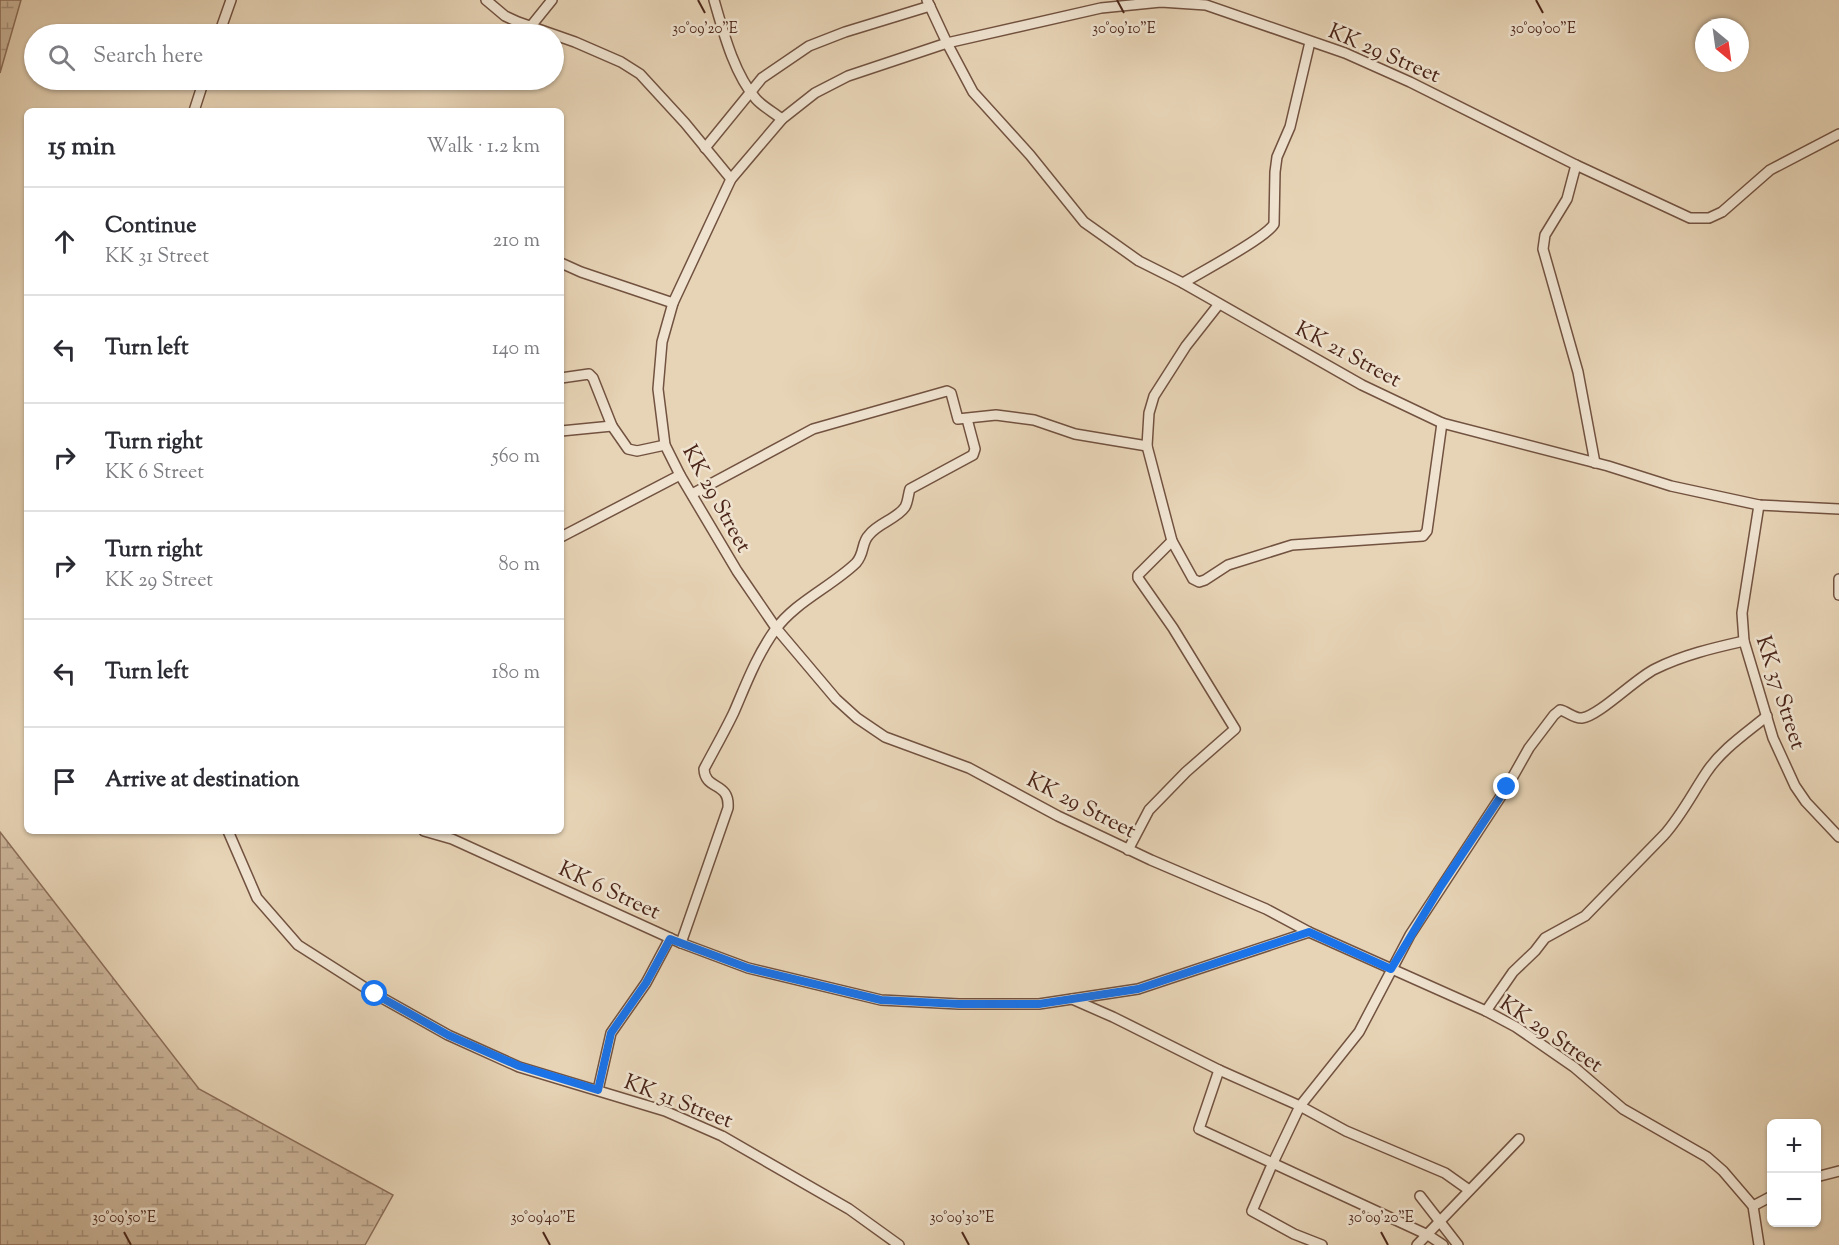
<!DOCTYPE html>
<meta charset="utf-8">
<style>
:root{--surface:#fff;--page:#f2f2f3;--text:#2b2b33;--muted:#7c7c81;--line:#e1e1e2}
body{margin:0;font-family:"Sorts Mill Goudy",serif;background:var(--page);color:var(--text)}
.controls{position:absolute;right:18px;bottom:18px;display:grid;overflow:hidden;border-radius:9px;box-shadow:0 2px 4px #0004}
.controls button{width:54px;height:54px;display:grid;place-items:center;padding:0;border:0;border-bottom:2px solid var(--line);background:var(--surface);color:var(--text);font:30px sans-serif}
.compass{position:absolute;left:1695px;top:18px;width:54px;height:54px;border-radius:50%;background:var(--surface);box-shadow:0 2px 4px #0004;rotate:151deg}
.stop{position:absolute;width:18px;height:18px;margin:-14px;border:4px solid #1a73e8;border-radius:50%;background:#fff}
.stop.end{background:#1a73e8;border-color:#fff;box-shadow:0 2px 6px #0008}
.list{margin:0;padding:0;list-style:none}
h2{display:flex;justify-content:space-between;align-items:center;height:78px;margin:0;padding:0 24px;font-size:26px}
h2 small{font-size:20px;font-weight:400;color:var(--muted)}
.list li{display:grid;grid-template-columns:39px 1fr auto;gap:18px;align-items:center;box-sizing:border-box;height:108px;padding:0 24px;border-top:2px solid var(--line)}
.list b{display:block;font-size:22px;white-space:nowrap}
.list p{margin:0;font-size:20px;white-space:nowrap;color:var(--muted)}
.list em{font-size:20px;font-style:normal;color:var(--muted)}
.icon{flex:none;width:33px;height:33px;fill:none;stroke:currentColor;stroke-width:2;stroke-linecap:round;stroke-linejoin:round}
.map{position:relative;flex:none;width:1839px;height:1245px;overflow:hidden}
.search{position:absolute;background:var(--surface);box-shadow:0 2px 4px #0004;left:24px;top:24px;width:540px;height:66px;display:flex;align-items:center;gap:15px;box-sizing:border-box;padding:0 21px;border-radius:33px;color:var(--muted);font-size:22px}
.panel{position:absolute;background:var(--surface);box-shadow:0 2px 4px #0004;left:24px;top:108px;width:540px;height:726px;border-radius:9px}
.map>svg:first-child{display:block}
.wetland{fill:url(#wetland-marsh);stroke:#8c6e5a;stroke-width:1.5}
.lines{fill:none;stroke-linecap:round;stroke-linejoin:round}
.minor-casing{stroke:#725240;stroke-width:12}
.minor{stroke:#efe3d0;stroke-width:9}
.route{stroke:#1a73e8;stroke-width:8}
.ticks{fill:none;stroke:#4b2619;stroke-width:2}
.labels{text-anchor:middle;stroke-width:5;stroke-linejoin:round;paint-order:stroke}
.street-label{font-size:22px;fill:#4b2619;stroke:#efe3d0}
.ticks-label{font-size:15px;text-anchor:middle;fill:#4b2619;stroke:#efe3d0;stroke-width:5;stroke-linejoin:round;paint-order:stroke}
</style>
<div class="map">
<svg width="1839" height="1245" viewBox="0 0 1839 1245">
<defs>
<pattern id="wetland-marsh" width="20" height="14" patternUnits="userSpaceOnUse" patternTransform="scale(1.5)"><rect width="20" height="14" fill="#ccb69b"/><path d="M1 5h8M5 5V1M11 12h8M15 12V8" fill="none" stroke="#a8947e"/></pattern>
</defs>
<rect width="100%" height="100%" fill="#e7d4b6"/>
<filter id="stains"><feTurbulence type="fractalNoise" baseFrequency=".00333" numOctaves="4"/><feColorMatrix values="0 0 0 0 .2 0 0 0 0 .09 0 0 0 0 .02 0 0 0 .5 -.17"/></filter>
<radialGradient id="worn" r=".72"><stop offset=".6" stop-color="#630" stop-opacity="0"/><stop offset="1" stop-color="#630" stop-opacity=".3"/></radialGradient>
<g class="wetland">
<polygon points="0,0 21,0 0,73"/>
<polygon points="0,832 199,1089 393,1195 365,1245 0,1245"/>
</g>
<g class="lines">
<g class="minor-casing">
<g id="minor">
<polyline points="486,0 505,16 518,22 575,42 621,62 640,74 685,123 731,179"/>
<path d="M714,0C723,31 734,74 756,99C762,106 773,112 782,119"/>
<polyline points="927,0 947,43 973,92 1030,155 1084,222 1139,261 1183,283 1362,385 1442,423 1608,466 1671,486 1759,505 1839,509"/>
<polyline points="531,26 552,0"/>
<polyline points="219,34 231,0"/>
<polyline points="194,111 204,80"/>
<polyline points="705,148 762,78 809,46 845,32 930,6"/>
<polyline points="1576,165 1567,199 1545,235 1543,249 1578,372 1595,463"/>
<polyline points="561,263 581,272 673,303"/>
<path d="M1183,283C1201,272 1266,238 1274,224L1275,172L1277,157L1290,127L1310,42"/>
<polyline points="1219,304 1186,346 1154,396 1149,413 1147,446 1172,541 1193,579 1199,582 1205,580 1228,565 1292,545 1423,536 1427,531 1442,423"/>
<polyline points="561,378 589,374 593,378 612,426 628,449 637,451 665,445"/>
<polyline points="561,431 612,426"/>
<polyline points="692,494 813,429 947,391 951,393 958,419 996,415 1034,420 1075,434 1147,446"/>
<polyline points="1759,505 1742,613 1744,641 1773,738 1795,786 1806,802 1839,837"/>
<polyline points="561,537 680,475"/>
<polyline points="1839,579 1839,595"/>
<polyline points="228,831 257,898 298,945 375,994 448,1035 519,1067 665,1111 722,1136 849,1209 899,1245"/>
<polyline points="424,831 452,839 681,943 748,968 881,1000 959,1004 1039,1004 1138,989 1309,932"/>
<polyline points="1128,850 1149,810 1186,772 1235,729 1173,628 1138,578 1138,575 1172,541"/>
<path d="M681,943L728,808C730,781 705,791 704,769C714,750 725,731 734,712C746,684 757,655 775,630C795,602 831,587 856,563C865,553 861,543 869,535C878,523 897,519 905,507C908,502 908,495 910,489L973,455L975,449L967,419"/>
<polyline points="1072,999 1113,1017 1219,1070 1199,1129 1428,1235 1443,1245"/>
<path d="M1486,1011L1513,972L1535,951L1545,938L1585,916L1664,835C1681,816 1692,794 1706,773C1721,750 1745,734 1767,716"/>
<polyline points="1219,1070 1300,1106 1346,1131 1445,1173 1469,1190"/>
<polyline points="598,1090 611,1033 646,983 670,938"/>
<polyline points="1816,1177 1839,1171"/>
<polyline points="1420,1196 1458,1245"/>
<polyline points="1753,1206 1772,1196"/>
<path d="M1322,1245L1294,1234L1252,1211L1271,1167L1300,1106L1359,1032L1410,935L1507,787L1529,748L1554,715L1560,710C1567,711 1574,719 1582,718C1599,716 1636,678 1655,669C1683,655 1713,648 1744,641"/>
<polyline points="1417,1245 1519,1139"/>
<polyline points="1759,1245 1753,1206 1723,1171 1707,1157 1623,1109 1574,1067 1516,1027 1486,1011 1309,932 1266,909 1151,860 1058,816 969,768 885,737 857,718 836,699 776,628 737,571 680,475 665,445 658,389 662,342 673,303 731,179 782,119 815,93 848,76 947,43 1101,8 1161,2 1206,5 1345,53 1410,82 1576,165 1690,218 1709,218 1722,212 1770,170 1839,134"/>
</g>
</g>
<use href="#minor" class="minor"/>
</g>
<g class="lines">
<polyline class="route" points="375,994 448,1035 519,1066 598,1090 611,1033 646,983 670,939 748,968 881,1000 959,1004 1039,1004 1138,989 1309,932 1391,969 1441,886 1507,787"/>
</g>
<path class="ticks" d="M698,0L705,13M1117,0L1124,13M1536,0L1543,13M124,1232L131,1245M543,1232L550,1245M962,1232L969,1245M1381,1232L1388,1245"/>
<g class="labels">
<g class="street-label">
<text transform="translate(1385 52) rotate(23)" y="8">KK 29 Street</text>
<text transform="translate(1349 353) rotate(28)" y="8">KK 21 Street</text>
<text transform="translate(718 498) rotate(61)" y="8">KK 29 Street</text>
<text transform="translate(1782 692) rotate(72)" y="8">KK 37 Street</text>
<text transform="translate(1082 804) rotate(27)" y="8">KK 29 Street</text>
<text transform="translate(610 889) rotate(25)" y="8">KK 6 Street</text>
<text transform="translate(1552 1033) rotate(34)" y="8">KK 29 Street</text>
<text transform="translate(679 1100) rotate(21)" y="8">KK 31 Street</text>
</g>
</g>
<g class="ticks-label">
<text x="705" y="33">30°09'20"E</text>
<text x="1124" y="33">30°09'10"E</text>
<text x="1543" y="33">30°09'00"E</text>
<text x="124" y="1222">30°09'50"E</text>
<text x="543" y="1222">30°09'40"E</text>
<text x="962" y="1222">30°09'30"E</text>
<text x="1381" y="1222">30°09'20"E</text>
</g>
<rect width="100%" height="100%" filter="url(#stains)"/>
<rect width="100%" height="100%" fill="url(#worn)"/>
</svg>
<div class="controls">
<button>+</button>
<button>−</button>
</div>
<svg class="compass" viewBox="-18 -18 36 36"><path d="M0-13l5 13h-10z" fill="#e53935"/><path d="M0 13l5-13h-10z" fill="#7c7c81"/></svg>
<div class="stop" style="left:375px;top:994px"></div>
<div class="stop end" style="left:1507px;top:787px"></div>
<div class="search"><svg class="icon" aria-label="search" viewBox="0 0 24 24"><circle cx="10" cy="10" r="6"/><path d="M15 15l6 6"/></svg>Search here</div>
<section class="panel">
<h2>15 min<small>Walk · 1.2 km</small></h2>
<ul class="list">
<li><svg class="icon" aria-label="ahead" viewBox="0 0 24 24"><path d="M12 20V5M6 11l6-6 6 6"/></svg><div><b>Continue</b><p>KK 31 Street</p></div><em>210 m</em></li>
<li><svg class="icon" aria-label="left" viewBox="0 0 24 24"><path d="M17 20v-9H6M10 6l-5 5 5 5"/></svg><div><b>Turn left</b></div><em>140 m</em></li>
<li><svg class="icon" aria-label="right" viewBox="0 0 24 24"><path d="M7 20v-9h11M14 6l5 5-5 5"/></svg><div><b>Turn right</b><p>KK 6 Street</p></div><em>560 m</em></li>
<li><svg class="icon" aria-label="right" viewBox="0 0 24 24"><path d="M7 20v-9h11M14 6l5 5-5 5"/></svg><div><b>Turn right</b><p>KK 29 Street</p></div><em>80 m</em></li>
<li><svg class="icon" aria-label="left" viewBox="0 0 24 24"><path d="M17 20v-9H6M10 6l-5 5 5 5"/></svg><div><b>Turn left</b></div><em>180 m</em></li>
<li><svg class="icon" aria-label="arrive" viewBox="0 0 24 24"><path d="M6 21V4h12l-3 4 3 4H6"/></svg><div><b>Arrive at destination</b></div></li>
</ul>
</section>
</div>
